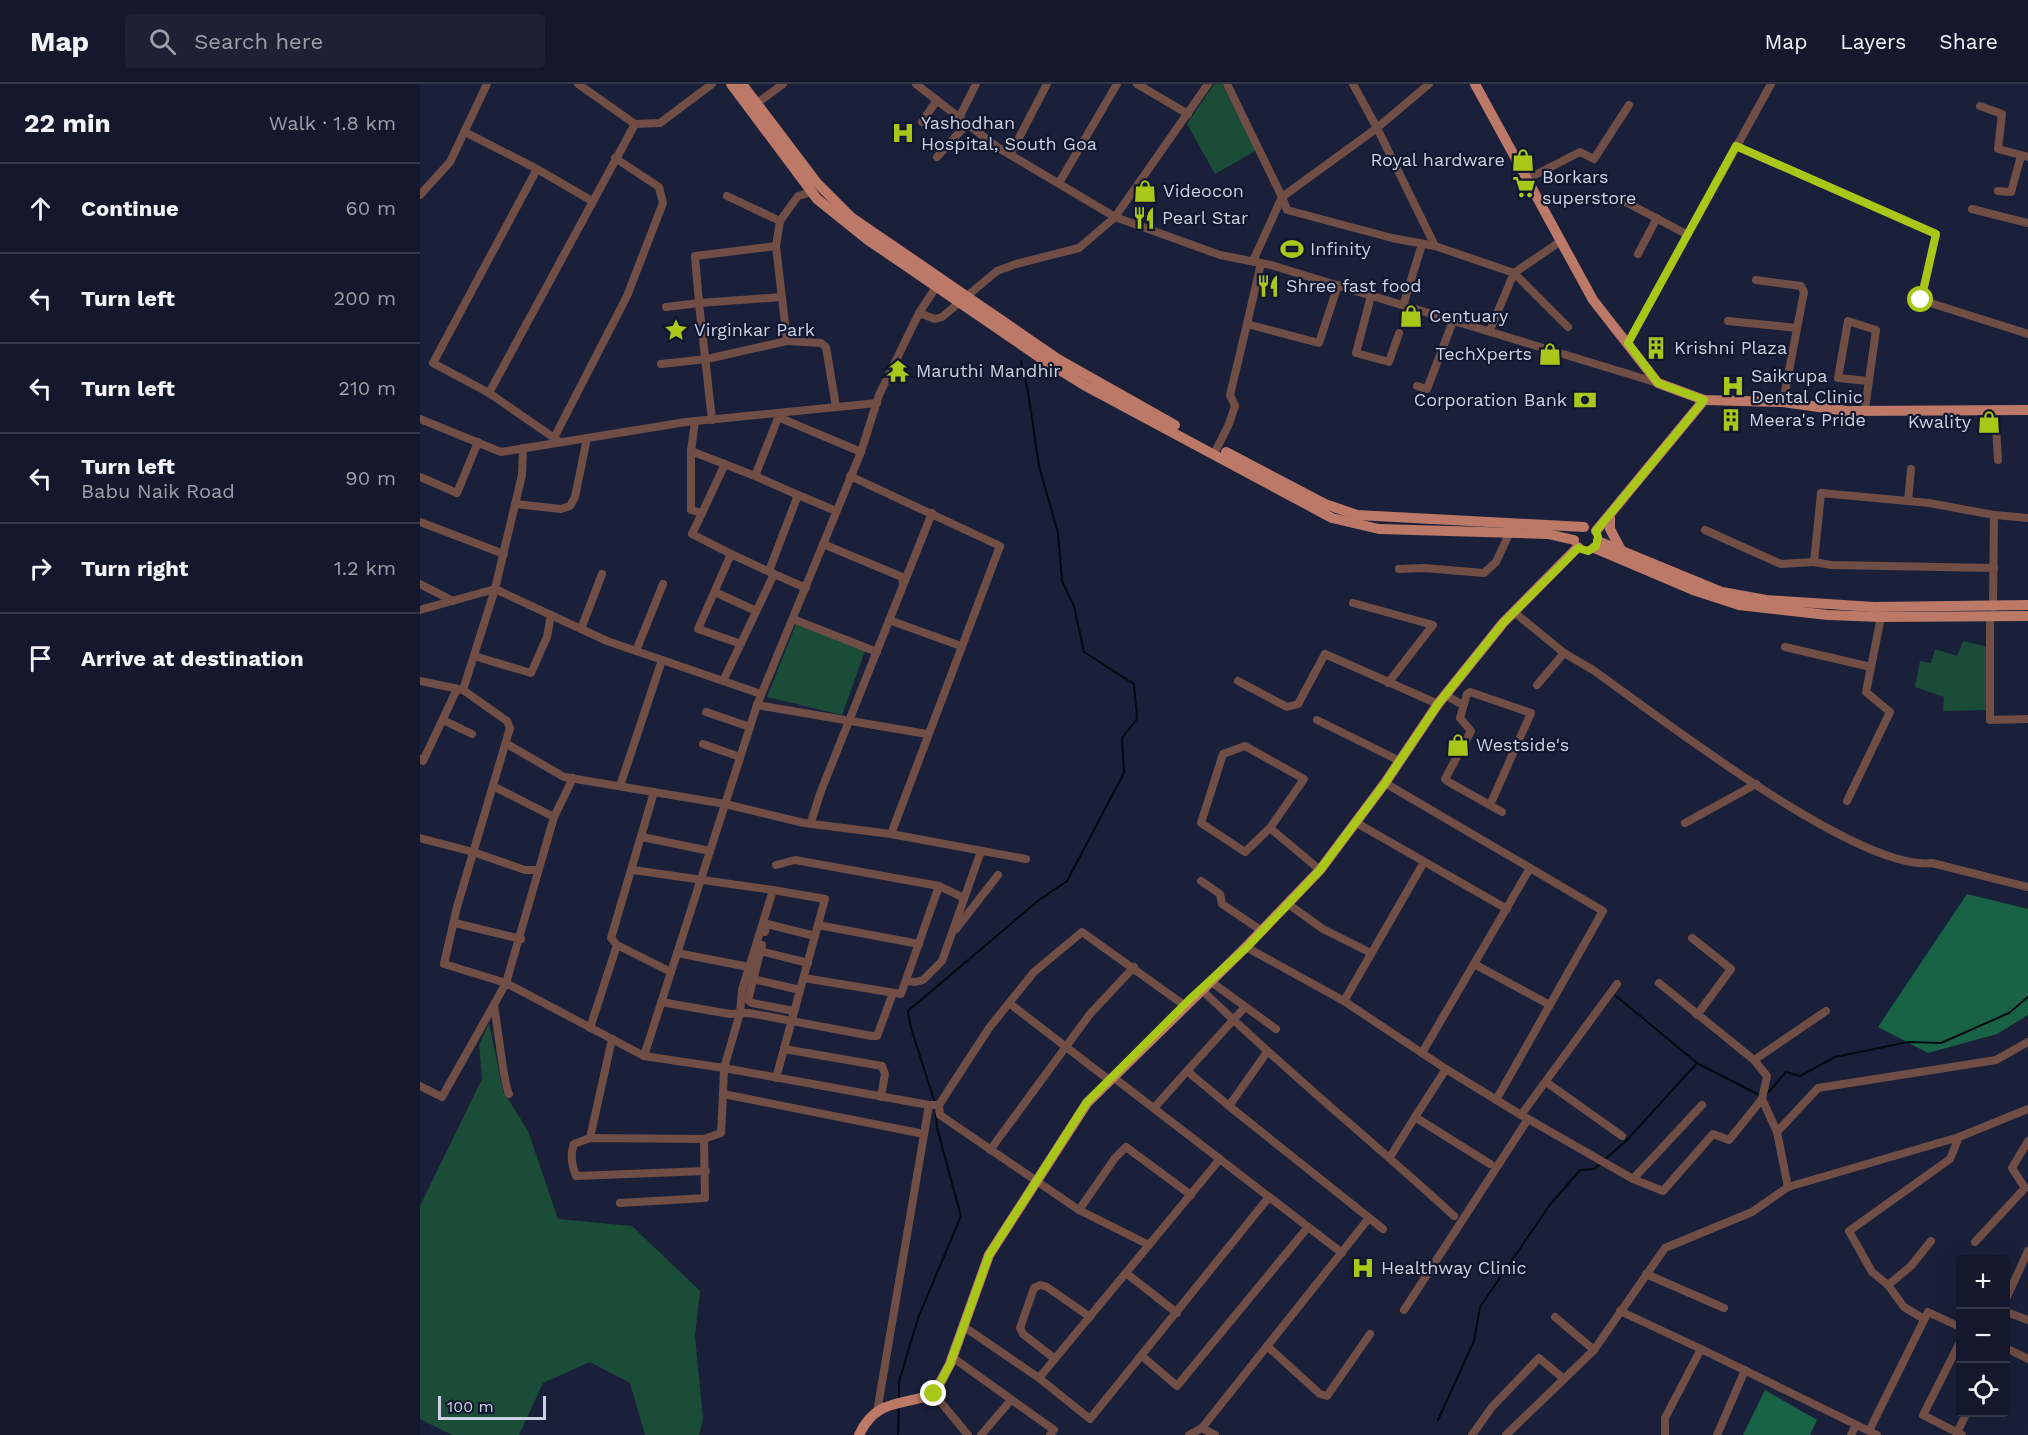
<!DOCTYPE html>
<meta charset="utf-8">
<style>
:root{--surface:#14182c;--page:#1d2134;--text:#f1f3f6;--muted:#9da0a9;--line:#333748}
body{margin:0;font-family:"Work Sans",sans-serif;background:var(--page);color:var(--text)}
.controls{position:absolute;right:18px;bottom:18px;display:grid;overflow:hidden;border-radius:6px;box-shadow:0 6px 24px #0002}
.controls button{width:54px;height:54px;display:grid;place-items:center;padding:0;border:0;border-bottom:2px solid var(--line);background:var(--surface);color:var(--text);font:30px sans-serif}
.scale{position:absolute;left:18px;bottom:15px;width:108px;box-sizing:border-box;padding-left:6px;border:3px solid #ccd2e3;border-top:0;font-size:16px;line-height:21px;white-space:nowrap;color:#ccd2e3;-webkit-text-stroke:4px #11172f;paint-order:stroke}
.stop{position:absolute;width:18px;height:18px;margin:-14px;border:4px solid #a9c719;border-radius:50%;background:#fff}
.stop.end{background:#a9c719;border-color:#fff;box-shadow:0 2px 6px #0008}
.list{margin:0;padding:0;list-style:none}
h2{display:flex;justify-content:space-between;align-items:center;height:78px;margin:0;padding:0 24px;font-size:26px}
h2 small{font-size:20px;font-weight:400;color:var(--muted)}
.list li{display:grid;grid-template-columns:39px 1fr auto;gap:18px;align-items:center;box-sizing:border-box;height:90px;padding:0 24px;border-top:2px solid var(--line)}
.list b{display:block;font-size:22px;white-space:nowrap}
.list p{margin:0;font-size:20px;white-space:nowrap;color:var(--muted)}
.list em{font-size:20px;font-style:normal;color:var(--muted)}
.icon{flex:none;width:33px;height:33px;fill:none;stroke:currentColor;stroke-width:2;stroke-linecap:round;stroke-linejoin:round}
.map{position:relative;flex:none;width:1608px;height:1351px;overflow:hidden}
header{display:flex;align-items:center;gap:36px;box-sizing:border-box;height:84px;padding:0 30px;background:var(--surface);border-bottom:2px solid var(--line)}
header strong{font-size:28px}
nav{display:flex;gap:33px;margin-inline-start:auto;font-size:21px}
.search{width:420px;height:54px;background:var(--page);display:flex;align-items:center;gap:15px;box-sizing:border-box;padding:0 21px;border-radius:6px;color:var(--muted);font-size:22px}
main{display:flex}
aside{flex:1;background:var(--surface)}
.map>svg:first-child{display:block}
.green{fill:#1b4c37}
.forest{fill:#186246}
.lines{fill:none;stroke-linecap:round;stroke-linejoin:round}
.stream{stroke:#010b0f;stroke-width:2}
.minor{stroke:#704e45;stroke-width:8}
.major{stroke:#bd7967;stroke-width:10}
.route{stroke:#a9c719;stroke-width:8}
.labels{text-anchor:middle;stroke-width:4.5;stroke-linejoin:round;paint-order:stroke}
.poi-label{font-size:18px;fill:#ccd2e3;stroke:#11172f;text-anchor:start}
</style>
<header>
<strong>Map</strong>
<div class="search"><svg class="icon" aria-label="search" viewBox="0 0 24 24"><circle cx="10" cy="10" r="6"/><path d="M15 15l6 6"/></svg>Search here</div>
<nav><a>Map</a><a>Layers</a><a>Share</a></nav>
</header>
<main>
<aside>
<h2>22 min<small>Walk · 1.8 km</small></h2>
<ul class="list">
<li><svg class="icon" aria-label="ahead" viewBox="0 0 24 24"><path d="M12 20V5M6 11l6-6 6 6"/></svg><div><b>Continue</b></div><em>60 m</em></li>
<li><svg class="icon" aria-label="left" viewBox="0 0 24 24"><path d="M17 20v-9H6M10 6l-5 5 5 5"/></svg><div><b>Turn left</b></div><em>200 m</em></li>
<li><svg class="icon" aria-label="left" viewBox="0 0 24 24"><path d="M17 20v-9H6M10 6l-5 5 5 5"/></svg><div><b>Turn left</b></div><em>210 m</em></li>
<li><svg class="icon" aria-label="left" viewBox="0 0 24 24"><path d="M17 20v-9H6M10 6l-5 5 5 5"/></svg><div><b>Turn left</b><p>Babu Naik Road</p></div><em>90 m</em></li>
<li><svg class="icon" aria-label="right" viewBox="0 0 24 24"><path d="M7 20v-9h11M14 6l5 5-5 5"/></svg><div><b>Turn right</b></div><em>1.2 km</em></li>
<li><svg class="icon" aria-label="arrive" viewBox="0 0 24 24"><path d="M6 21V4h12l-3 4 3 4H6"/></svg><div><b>Arrive at destination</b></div></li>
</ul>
</aside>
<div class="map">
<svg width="1608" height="1351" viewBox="0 0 1608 1351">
<rect width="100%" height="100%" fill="#1a203a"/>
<g class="green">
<polygon points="794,0 802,0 837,66 795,90 767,40"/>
<polygon points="376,540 445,567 422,631 347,613"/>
<polygon points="1543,557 1568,563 1567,626 1523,627 1524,613 1495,603 1500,577 1511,579 1515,565 1537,572"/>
<polygon points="69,939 83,1007 108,1047 138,1135 212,1142 280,1207 275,1252 283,1335 279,1351 225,1351 210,1299 170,1278 123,1299 99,1351 32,1351 0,1335 0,1122 62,995 59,961"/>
</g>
<g class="forest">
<polygon points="1547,810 1608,825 1608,931 1577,950 1508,969 1458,943"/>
<polygon points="1345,1306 1397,1336 1390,1351 1323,1351"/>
</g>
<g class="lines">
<g class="stream">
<polyline points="1196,912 1277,979 1341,1012"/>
<polyline points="1346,1011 1366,988 1380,992 1415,973 1488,958 1521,959 1589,929 1608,913"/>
<polyline points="515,1019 491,944 488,927 619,816 647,797 704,689 702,654 717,635 714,600 664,568 654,522 642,497 638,449 619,382 608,308 601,277"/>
<polyline points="479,1315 479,1298 498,1234 541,1132 517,1044 516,1030"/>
<polyline points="1018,1336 1054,1257 1060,1223 1129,1122 1160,1086 1174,1085 1207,1056 1277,979"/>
<polyline points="478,1351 479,1321"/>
</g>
<g class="minor">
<polyline points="158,0 215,40 240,39 292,0"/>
<polyline points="496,0 577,63 695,133 800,171 851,181 1238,299"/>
<polyline points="717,0 768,30"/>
<polyline points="807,0 862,113 957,44 1015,162 1094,189 1148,243"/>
<polyline points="933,0 957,44 1009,0"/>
<polyline points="336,20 363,0"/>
<polyline points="1560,22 1582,30 1578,65 1608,73"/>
<polyline points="539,34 556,0"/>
<polyline points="502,38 517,16"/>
<polyline points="45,48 117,85 172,117"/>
<polyline points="1316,62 1516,150 1501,216 1608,250"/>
<polyline points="590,71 627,0"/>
<polyline points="517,73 547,40"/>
<polyline points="1107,95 1160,68 1174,75 1209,21"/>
<polyline points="639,99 697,0"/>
<polyline points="1578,107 1591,108 1601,72"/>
<polyline points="0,111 30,78 67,0"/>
<polyline points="307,112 360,137 378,112 392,108"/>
<polyline points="862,113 867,126 972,154 1015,162"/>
<polyline points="1202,116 1268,151"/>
<polyline points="1552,125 1608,139"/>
<polyline points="356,162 360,137"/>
<polyline points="1218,170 1237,134"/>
<polyline points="833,177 862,113"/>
<polyline points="841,179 827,240 899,259 918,201"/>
<polyline points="1336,196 1381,202 1384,208 1363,318"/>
<polyline points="951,212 936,269 969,278 979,249"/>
<polyline points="362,213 279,219 275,172 356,162 367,257 401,259 406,263 416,323"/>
<polyline points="983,222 1002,160"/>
<polyline points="246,223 279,219 292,336"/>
<polyline points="499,229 515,235 522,233 577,187 596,180 659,164 695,133 788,0"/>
<polyline points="1308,237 1377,244"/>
<polyline points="1070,246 1094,189 1141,157"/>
<polyline points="1208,259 1351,0"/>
<polyline points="241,280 287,275 367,257"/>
<polyline points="997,302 1007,305 1033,237"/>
<polyline points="69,309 13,279 117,85"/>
<polyline points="1575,326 1578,376"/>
<polyline points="1445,327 1446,318 1456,246 1428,237 1418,294 1449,297"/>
<polyline points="360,329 335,392 378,411"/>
<polyline points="358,333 441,368"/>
<polyline points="0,335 81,368 266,338 457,319"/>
<polyline points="275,337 271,367 335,392"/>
<polyline points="134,354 207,212 243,119 239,103 195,74"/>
<polyline points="140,358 69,309 215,40"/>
<polyline points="797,364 809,340 815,322 810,311 827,240"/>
<polyline points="271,367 271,426 282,429 305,380"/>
<polyline points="430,392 580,462 471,750 606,775"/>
<polyline points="0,393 37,409 58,358"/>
<polyline points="1488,417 1491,385"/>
<polyline points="95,420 141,425 150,422 155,413 167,354"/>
<polyline points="282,429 272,450 311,470"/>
<polyline points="0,438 84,470"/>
<polyline points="1285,446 1361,480 1394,478"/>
<polyline points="403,460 482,493 483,500"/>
<polyline points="1574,484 1411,481 1394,478 1401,409 1509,419 1574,431"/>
<polyline points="979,485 1004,484 1064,489 1076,478 1090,448"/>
<polyline points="349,487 378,411 416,427"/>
<polyline points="0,500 33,517"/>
<polyline points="295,508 336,527"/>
<polyline points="933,519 1013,541 968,599"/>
<polyline points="1573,523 1574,431 1608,434"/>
<polyline points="0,526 75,505 187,557 341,610"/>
<path d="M1094,528L1144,569L1173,586C1238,632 1438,788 1512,779L1608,803"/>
<polyline points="1570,533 1570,636 1608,635"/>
<polyline points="373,535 457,568"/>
<polyline points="469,536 541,562"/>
<polyline points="161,545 182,490"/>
<polyline points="321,560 278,545 311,470 354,490"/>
<polyline points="1365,563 1451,583"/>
<polyline points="216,567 243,500"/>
<polyline points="54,572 111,589 127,553 131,531"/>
<polyline points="0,597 43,606 87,637 90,644 37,823 24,880 86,899 224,972 304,984 320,929 322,906 353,806 405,815 356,994"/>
<polyline points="303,597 354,490 386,504"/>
<polyline points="818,597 867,623 878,620 905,570 1018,620"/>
<polyline points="1117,601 1144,569"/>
<polyline points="43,606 75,505 102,391 103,364"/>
<polyline points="1025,611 1043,621"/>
<polyline points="337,621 507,650"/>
<polyline points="286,628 330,643"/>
<polyline points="23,636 52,650"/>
<polyline points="897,636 980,677"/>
<polyline points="87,660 144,693 305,720 384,739 471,750"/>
<polyline points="283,660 320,673"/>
<polygon points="825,662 884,695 850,744 825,768 781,739 803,670"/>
<polyline points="0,675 3,677 37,605"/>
<polyline points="965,699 1110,784 1002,969"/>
<polyline points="73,702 134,733"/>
<polyline points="200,702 242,576"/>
<polyline points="1427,717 1470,628 1446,608 1461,533"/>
<polyline points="1070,721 1111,629 1050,608 1047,610 1040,634 1051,647 1025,695 1027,697 1082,728"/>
<polyline points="391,738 401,707 512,429"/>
<polyline points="935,738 1087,825"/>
<polyline points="1265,739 1336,700"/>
<polyline points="850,744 900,786"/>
<polyline points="222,753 290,767"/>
<polyline points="0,754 53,768 105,786 117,786"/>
<polyline points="1004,778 924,917 1026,985"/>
<polyline points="356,781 375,776 519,802 544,814"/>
<polyline points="213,786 353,806"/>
<polyline points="781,797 800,810 802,820 842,847"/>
<polyline points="868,820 903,845 951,869"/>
<polyline points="35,839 101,855"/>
<polyline points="398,841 499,860"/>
<polyline points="536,845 578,791"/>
<polyline points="345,848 347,840 395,852"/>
<polyline points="1272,854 1311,885 1277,931"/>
<polyline points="197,861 191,854 234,708"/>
<polyline points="342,861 328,916 332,919 374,927"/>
<polyline points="826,863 924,917"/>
<polyline points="340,867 388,879"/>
<polyline points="257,869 329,883"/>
<polyline points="1054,880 1130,921"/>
<polyline points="384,894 481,910 519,802"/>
<polyline points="333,895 380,906"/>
<polyline points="486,897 496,898 503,896 522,877 561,767"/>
<polyline points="790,897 856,945"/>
<polyline points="1239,899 1334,976"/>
<path d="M781,905C862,984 950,1055 1034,1132"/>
<polyline points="241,918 310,930 329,929 452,952 457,952 473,909"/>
<polyline points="589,919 689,996"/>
<path d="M74,922C77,936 84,1003 89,1010"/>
<polyline points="170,944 197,861 251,888"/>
<polyline points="364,965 462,982 465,990 461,1013"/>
<polyline points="847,968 809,1022 963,1145"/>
<polyline points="224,972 337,621 441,368 459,311 499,229 516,203"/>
<polyline points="693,993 922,1169"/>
<polyline points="1126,998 1202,1052"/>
<polyline points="0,1002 22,1013 86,899 134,733 153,694"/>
<polyline points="1076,1016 1183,827 1110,784"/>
<polyline points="519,1021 569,944 614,888 662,848 764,921"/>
<polyline points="809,1022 767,987 825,923"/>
<polyline points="734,1024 767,987"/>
<polyline points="1101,1031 1213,1095 1243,1107 1293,1050 1309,1056 1342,1015"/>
<polyline points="995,1033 1026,985 1101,1031 1197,900"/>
<polyline points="1357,1048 1398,1004 1576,976 1608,958"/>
<polyline points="504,1050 303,1010 304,984 509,1021"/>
<polyline points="170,1054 192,955"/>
<polyline points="570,1066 670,930 714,883"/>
<polyline points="970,1073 995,1033 1070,1080"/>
<path d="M286,1087L156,1092C152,1082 150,1070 154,1060L170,1054L284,1055L301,1049L303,1010"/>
<polyline points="1213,1095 1282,1021"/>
<polyline points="1368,1103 1357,1048 1342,1015 1347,992 1334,976 1406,927"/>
<polyline points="200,1119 285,1114 284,1055"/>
<polyline points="659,1126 695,1074 706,1063 771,1111"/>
<polyline points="1555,1158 1605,1104 1592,1084 1608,1057"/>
<polyline points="706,1189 757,1229"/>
<polyline points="1226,1190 1304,1224"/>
<polyline points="1468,1201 1491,1182 1511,1157"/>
<polyline points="1586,1215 1608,1167"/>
<polyline points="984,1226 1108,1035"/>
<polyline points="1200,1227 1281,1265"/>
<polyline points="1586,1228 1608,1236"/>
<polyline points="1135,1233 1174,1266"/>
<polyline points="1504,1235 1484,1223 1468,1201 1452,1188 1429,1147 1530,1075 1539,1053"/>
<polyline points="543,1242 619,1294 800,1075"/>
<polyline points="1540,1258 1503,1331 1542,1351"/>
<polyline points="847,1262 900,1310 907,1312 950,1250"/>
<polyline points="1586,1264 1608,1275"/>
<polyline points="722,1272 757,1302 888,1143"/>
<polyline points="532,1273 634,1346 630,1351"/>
<polyline points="635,1275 603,1250 600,1244 614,1204 620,1201 627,1203 670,1233"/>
<polyline points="619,1294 670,1335 849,1113"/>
<polyline points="514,1310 548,1351"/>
<polyline points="457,1328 509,1021 519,1021 520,1031 659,1126 729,1161"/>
<polyline points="782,1344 795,1351"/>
<polyline points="1449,1347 1457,1351"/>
<polyline points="1537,1349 1547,1328"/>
<polyline points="561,1351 591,1316"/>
<polyline points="769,1351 782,1344 949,1134"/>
<polyline points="1052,1351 1072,1323 1119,1274 1144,1295"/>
<polyline points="1086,1351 1174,1266 1245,1164 1332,1128 1368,1103 1539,1053 1608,1025"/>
<polyline points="1245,1351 1245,1334 1281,1265 1449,1347 1508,1228 1540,1243"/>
<polyline points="1297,1351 1325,1286"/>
<polyline points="1431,1351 1436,1341"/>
</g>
<g class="major">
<polyline points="311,0 397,115 448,156 625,277 664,301 912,434 959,445 1128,450 1154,456"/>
<polyline points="322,0 397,99 431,133 638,275 755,341"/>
<polyline points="1055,0 1173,216 1238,299 1284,316 1363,318 1427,327 1608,326"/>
<polyline points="806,368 905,420 937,431 1164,443"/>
<polyline points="1190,431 1190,445 1201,466"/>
<polyline points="1176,447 1284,316"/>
<polyline points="1178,457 1302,508 1346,516 1454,523 1608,521"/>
<polyline points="1174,464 1273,506 1319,521 1408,531 1461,533 1608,532"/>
<path d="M439,1351C456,1314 482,1322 514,1310L530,1280L569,1171L667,1019L826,863L900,786L965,699L1018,620L1083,539L1158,463"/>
</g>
</g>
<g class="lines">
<polyline class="route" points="514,1310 530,1280 569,1171 667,1018 770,915 826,864 900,786 965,699 1018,620 1083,539 1158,464 1168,467 1176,462 1178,453 1176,447 1284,316 1238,299 1208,259 1316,62 1516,150 1501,216"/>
</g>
<defs>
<g id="hospital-bare" transform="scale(1.8)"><path d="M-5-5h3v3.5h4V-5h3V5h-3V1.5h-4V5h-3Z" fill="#a9c719" stroke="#11172f" stroke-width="2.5" paint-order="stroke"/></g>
<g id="shop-bare" transform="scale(1.8)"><path d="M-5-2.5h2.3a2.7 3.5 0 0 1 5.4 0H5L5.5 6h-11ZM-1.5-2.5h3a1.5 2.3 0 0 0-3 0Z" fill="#a9c719" stroke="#11172f" stroke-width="2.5" paint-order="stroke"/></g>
<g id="supermarket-bare" transform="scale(1.8)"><path d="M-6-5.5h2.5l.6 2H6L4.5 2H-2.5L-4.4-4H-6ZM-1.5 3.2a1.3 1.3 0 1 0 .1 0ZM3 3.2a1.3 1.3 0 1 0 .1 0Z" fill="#a9c719" stroke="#11172f" stroke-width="2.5" paint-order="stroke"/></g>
<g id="restaurant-bare" transform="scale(1.8)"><path d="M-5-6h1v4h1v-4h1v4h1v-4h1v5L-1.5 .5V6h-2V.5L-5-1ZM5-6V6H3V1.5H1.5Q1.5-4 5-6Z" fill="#a9c719" stroke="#11172f" stroke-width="2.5" paint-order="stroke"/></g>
<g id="stadium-bare" transform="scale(1.8)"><path d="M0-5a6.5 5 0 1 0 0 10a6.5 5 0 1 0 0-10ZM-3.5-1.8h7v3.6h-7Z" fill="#a9c719" stroke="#11172f" stroke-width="2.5" paint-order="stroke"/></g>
<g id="sight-bare" transform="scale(1.8)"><path d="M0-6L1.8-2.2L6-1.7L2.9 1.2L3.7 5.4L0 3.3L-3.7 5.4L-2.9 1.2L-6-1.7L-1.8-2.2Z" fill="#a9c719" stroke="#11172f" stroke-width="2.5" paint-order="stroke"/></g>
<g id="building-bare" transform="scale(1.8)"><path d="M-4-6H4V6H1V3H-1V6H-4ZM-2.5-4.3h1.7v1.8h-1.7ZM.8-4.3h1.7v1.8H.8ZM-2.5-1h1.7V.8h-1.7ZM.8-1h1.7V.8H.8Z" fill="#a9c719" stroke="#11172f" stroke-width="2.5" paint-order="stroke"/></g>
<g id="temple-bare" transform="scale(1.8)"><path d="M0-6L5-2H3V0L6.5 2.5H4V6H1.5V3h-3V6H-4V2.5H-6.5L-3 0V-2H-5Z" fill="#a9c719" stroke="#11172f" stroke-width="2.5" paint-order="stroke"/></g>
<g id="bank-bare" transform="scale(1.8)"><path d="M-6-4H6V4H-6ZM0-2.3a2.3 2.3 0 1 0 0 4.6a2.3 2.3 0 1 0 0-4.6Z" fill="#a9c719" stroke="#11172f" stroke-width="2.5" paint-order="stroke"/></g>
</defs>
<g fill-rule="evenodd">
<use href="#hospital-bare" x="483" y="49"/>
<use href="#shop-bare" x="1103" y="76"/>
<use href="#supermarket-bare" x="1104" y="103"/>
<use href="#shop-bare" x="725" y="107"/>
<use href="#restaurant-bare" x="724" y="134"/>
<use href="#stadium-bare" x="872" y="165"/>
<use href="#restaurant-bare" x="848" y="202"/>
<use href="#shop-bare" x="991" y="232"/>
<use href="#sight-bare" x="256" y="246"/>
<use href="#building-bare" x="1236" y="264"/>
<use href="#shop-bare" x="1130" y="270"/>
<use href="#temple-bare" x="478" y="287"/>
<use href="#hospital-bare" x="1313" y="302"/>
<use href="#bank-bare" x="1165" y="316"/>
<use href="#building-bare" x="1311" y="336"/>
<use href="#shop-bare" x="1569" y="338"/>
<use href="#shop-bare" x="1038" y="661"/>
<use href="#hospital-bare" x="943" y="1184"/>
</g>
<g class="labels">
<g class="poi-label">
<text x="501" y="45">Yashodhan<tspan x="501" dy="21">Hospital, South Goa</tspan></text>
<text x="1085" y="82" text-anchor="end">Royal hardware</text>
<text x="1122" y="99">Borkars<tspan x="1122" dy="21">superstore</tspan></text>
<text x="743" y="113">Videocon</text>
<text x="742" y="140">Pearl Star</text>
<text x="890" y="171">Infinity</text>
<text x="866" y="208">Shree fast food</text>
<text x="1009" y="238">Centuary</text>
<text x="274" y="252">Virginkar Park</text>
<text x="1254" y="270">Krishni Plaza</text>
<text x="1112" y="276" text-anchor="end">TechXperts</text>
<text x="496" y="293">Maruthi Mandhir</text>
<text x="1331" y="298">Saikrupa<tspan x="1331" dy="21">Dental Clinic</tspan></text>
<text x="1147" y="322" text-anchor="end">Corporation Bank</text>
<text x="1329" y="342">Meera's Pride</text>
<text x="1551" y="344" text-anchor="end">Kwality</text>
<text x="1056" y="667">Westside's</text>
<text x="961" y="1190">Healthway Clinic</text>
</g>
</g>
</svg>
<div class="controls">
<button>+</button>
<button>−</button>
<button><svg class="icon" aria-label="locate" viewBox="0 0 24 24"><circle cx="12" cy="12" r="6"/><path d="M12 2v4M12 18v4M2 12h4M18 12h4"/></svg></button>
</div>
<div class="scale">100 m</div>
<div class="stop" style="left:1501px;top:216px"></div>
<div class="stop end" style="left:514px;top:1310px"></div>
</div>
</main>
